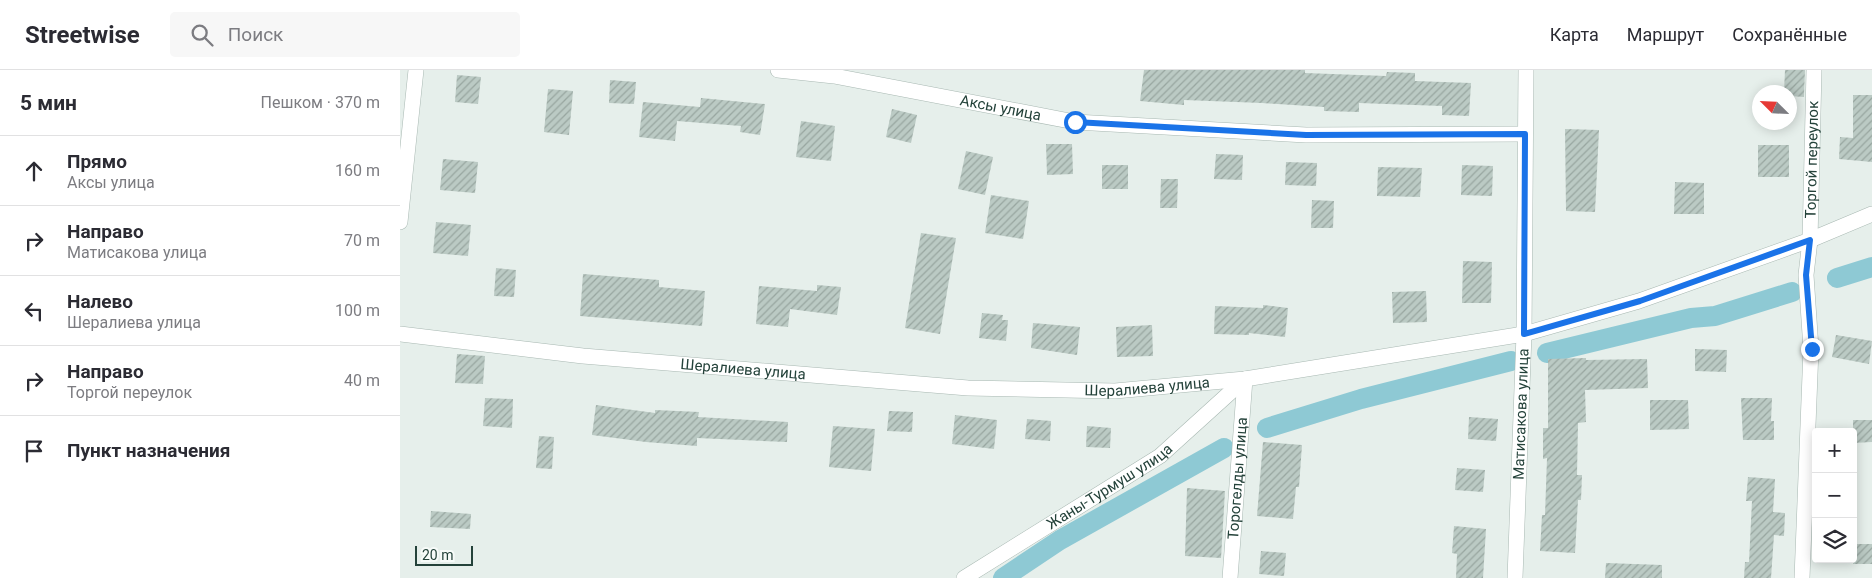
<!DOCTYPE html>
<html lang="ru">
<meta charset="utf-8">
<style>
:root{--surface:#fff;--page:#f7f7f7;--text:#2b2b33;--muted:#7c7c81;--line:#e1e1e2}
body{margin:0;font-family:Roboto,sans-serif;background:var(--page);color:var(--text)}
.controls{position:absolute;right:15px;bottom:15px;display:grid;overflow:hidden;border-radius:5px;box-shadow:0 2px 12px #0003}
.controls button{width:45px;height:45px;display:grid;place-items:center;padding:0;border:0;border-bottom:1px solid var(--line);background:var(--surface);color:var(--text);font:25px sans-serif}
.compass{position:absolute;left:1352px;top:15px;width:45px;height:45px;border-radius:50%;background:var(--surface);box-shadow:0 2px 12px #0003;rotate:294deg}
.scale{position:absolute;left:15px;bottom:12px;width:58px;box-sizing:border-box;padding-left:5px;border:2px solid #24423a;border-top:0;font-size:14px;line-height:18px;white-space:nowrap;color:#24423a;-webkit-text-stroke:4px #f7fbf9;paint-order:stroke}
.stop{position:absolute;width:15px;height:15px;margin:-11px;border:4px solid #1a73e8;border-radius:50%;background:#fff}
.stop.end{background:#1a73e8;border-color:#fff;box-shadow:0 1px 5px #0008}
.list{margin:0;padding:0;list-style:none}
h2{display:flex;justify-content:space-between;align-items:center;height:65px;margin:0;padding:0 20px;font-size:21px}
h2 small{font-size:16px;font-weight:400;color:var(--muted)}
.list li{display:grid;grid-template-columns:32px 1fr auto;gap:15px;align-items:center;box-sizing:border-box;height:70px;padding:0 20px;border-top:1px solid var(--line)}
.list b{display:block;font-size:19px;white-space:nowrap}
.list p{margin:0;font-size:16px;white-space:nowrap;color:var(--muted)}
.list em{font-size:16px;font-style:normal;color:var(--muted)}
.icon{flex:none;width:28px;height:28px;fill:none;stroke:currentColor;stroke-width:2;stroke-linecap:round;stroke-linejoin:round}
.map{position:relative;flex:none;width:1472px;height:508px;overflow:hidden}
header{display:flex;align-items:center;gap:30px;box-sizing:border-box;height:70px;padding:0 25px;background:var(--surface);border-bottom:1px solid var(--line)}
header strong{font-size:24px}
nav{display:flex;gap:28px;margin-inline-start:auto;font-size:18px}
.search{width:350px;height:45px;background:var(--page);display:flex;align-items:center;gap:12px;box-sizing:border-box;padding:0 18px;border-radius:5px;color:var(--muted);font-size:19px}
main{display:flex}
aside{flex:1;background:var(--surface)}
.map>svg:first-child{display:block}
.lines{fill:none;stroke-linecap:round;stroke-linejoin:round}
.canal{stroke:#8ec9d4;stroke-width:20}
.building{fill:url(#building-hatch)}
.minor-casing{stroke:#a8b8b2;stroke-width:16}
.minor{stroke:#fff;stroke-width:15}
.route{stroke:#1a73e8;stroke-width:6}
.labels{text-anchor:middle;stroke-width:5;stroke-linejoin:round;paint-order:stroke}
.street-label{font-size:15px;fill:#24423a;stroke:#f7fbf9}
</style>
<header>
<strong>Streetwise</strong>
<div class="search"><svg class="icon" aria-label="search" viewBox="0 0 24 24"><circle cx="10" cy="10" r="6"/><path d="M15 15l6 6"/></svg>Поиск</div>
<nav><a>Карта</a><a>Маршрут</a><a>Сохранённые</a></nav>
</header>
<main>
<aside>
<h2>5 мин<small>Пешком · 370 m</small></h2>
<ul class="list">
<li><svg class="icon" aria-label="ahead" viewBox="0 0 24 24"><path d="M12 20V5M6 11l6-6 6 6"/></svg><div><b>Прямо</b><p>Аксы улица</p></div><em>160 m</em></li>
<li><svg class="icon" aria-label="right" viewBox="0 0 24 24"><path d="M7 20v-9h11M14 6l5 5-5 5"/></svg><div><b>Направо</b><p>Матисакова улица</p></div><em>70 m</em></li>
<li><svg class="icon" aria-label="left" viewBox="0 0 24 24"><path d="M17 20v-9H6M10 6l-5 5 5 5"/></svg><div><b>Налево</b><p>Шералиева улица</p></div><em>100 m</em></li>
<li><svg class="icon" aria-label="right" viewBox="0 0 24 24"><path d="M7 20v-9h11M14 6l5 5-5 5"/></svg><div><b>Направо</b><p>Торгой переулок</p></div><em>40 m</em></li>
<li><svg class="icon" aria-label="arrive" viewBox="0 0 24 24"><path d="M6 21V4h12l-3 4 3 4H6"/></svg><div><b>Пункт назначения</b></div></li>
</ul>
</aside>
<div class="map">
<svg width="1472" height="508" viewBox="0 0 1472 508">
<defs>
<pattern id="building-hatch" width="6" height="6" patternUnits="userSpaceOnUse" patternTransform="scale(1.25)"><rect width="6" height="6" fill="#bbcac4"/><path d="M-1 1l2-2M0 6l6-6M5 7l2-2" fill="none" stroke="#98a6a0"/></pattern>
</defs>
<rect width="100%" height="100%" fill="#e6efeb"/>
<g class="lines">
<g class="canal">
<polyline points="1437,208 1472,197"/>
<polyline points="1147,283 1291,248 1315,246 1392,222"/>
<polyline points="867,358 961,329 1111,291"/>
<polyline points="603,508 660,470 824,378"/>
</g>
</g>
<g class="building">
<polygon points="744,0 905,0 905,3 986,6 987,2 1015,3 1015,11 1071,13 1069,46 1042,45 1042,36 959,33 959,42 924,41 924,37 862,33 784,30 784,35 740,31"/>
<polygon points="1385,0 1405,0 1404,27 1390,26 1390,22 1384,22"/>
<polygon points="57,5 81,7 78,34 55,32"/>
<polygon points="210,10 236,12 234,34 209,33"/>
<polygon points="148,19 173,21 169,65 144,62"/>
<polygon points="1453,25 1472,25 1472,92 1439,89 1440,67 1453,68"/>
<polygon points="301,28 365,34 360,65 340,62 341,56 277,51 275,71 239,67 243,32 300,37"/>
<polygon points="492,39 517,45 511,73 486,67"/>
<polygon points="401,51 435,56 431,91 396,87"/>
<polygon points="1165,59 1199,60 1195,142 1166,141"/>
<polygon points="646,74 672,74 673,104 647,105"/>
<rect x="1358" y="75" width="31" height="32"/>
<polygon points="566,81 593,87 585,125 558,119"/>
<polygon points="816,84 843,85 842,110 814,109"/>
<polygon points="43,89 78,92 75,123 40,120"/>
<polygon points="886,92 917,93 916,116 885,115"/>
<rect x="702" y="95" width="26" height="24"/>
<polygon points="1062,95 1093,96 1092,126 1061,125"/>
<polygon points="978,97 1022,98 1020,127 977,126"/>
<polygon points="761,109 778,109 777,138 760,138"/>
<polygon points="1275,112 1304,113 1304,144 1274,144"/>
<polygon points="591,125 629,131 623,169 585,163"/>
<polygon points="912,130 934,131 933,158 911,158"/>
<polygon points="36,152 71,155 68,186 33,183"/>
<polygon points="521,163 556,168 540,264 505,258"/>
<polygon points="1063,191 1092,192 1091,233 1062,233"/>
<polygon points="96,198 116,200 114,227 94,226"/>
<polygon points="183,204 259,210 259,217 305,221 302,256 180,246"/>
<polygon points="417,215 441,217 437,245 390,239 388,257 356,254 359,216 417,221"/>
<polygon points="1026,221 1027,252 993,253 992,222"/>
<polygon points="863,235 888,238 885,267 849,263 849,265 814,264 815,236 863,238"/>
<polygon points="582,243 603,245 602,250 608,250 606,271 579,268"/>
<polygon points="633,253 680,257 677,285 631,278"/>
<polygon points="752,255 753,286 717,287 716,257"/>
<polygon points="1436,265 1472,271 1469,294 1432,287"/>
<polygon points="1295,279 1327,280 1326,302 1295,301"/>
<polygon points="57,284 85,286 83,314 55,313"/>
<polygon points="1186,288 1186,290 1247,289 1248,318 1185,320 1186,352 1178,353 1177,405 1182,405 1181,430 1178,430 1175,483 1140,481 1142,445 1145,445 1147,388 1143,389 1143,358 1148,358 1148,289"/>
<polygon points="85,328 113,329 112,358 83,356"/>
<polygon points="1341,328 1372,328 1371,351 1374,351 1374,370 1343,370"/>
<polygon points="1250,330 1288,330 1289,359 1250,360"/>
<polygon points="196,335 255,343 255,340 299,342 298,347 388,352 387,372 297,368 297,376 246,372 192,365"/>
<polygon points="489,341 513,342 512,362 487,361"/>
<polygon points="555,345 597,350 594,379 552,374"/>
<polygon points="1069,347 1098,349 1096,371 1068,369"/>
<polygon points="627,349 651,351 650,371 625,369"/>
<polygon points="1453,350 1472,350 1472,372 1453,373"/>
<polygon points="433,356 475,359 471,401 429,397"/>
<polygon points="687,356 711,358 710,378 686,377"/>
<polygon points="139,366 154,367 152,399 136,398"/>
<polygon points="863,372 902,375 899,417 896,417 893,449 857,446"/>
<polygon points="1057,398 1085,400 1083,422 1055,420"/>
<polygon points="1348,407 1375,409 1373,442 1385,443 1384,466 1374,465 1371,508 1344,508 1345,492 1349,492 1352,431 1346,431"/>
<polygon points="787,418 825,421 821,488 785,486"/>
<polygon points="31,441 71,444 70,459 30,457"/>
<polygon points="1054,456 1086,459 1083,508 1056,508 1057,484 1052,483"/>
<rect x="1453" y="474" width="19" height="20"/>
<polygon points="861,481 886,483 884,506 859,504"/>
<polygon points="1206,493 1262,495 1262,508 1205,508"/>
</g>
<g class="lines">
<g class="minor-casing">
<g id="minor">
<path id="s1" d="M378,0L434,6L675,52L906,65L1125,64"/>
<polyline points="0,152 16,0"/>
<path id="s2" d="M0,264L183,286L568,318L715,321L845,309L1124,264L1239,231L1410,170L1472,144"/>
<path id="s3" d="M564,508L760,386L845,309"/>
<path id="s4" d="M830,508L845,309"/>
<path id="s5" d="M1115,508L1124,264L1126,0"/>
<path id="s6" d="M1402,508L1411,279L1406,205L1410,170L1414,0"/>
</g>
</g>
<use href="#minor" class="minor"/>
</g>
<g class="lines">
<polyline class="route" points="675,52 906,65 1125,64 1124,264 1240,231 1410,170 1406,205 1412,279"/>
</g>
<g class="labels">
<g class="street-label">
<text dy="5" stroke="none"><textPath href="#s1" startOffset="226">Аксы улица</textPath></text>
<text dy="5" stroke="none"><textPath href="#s6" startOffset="419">Торгой переулок</textPath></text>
<text dy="5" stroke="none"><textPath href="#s2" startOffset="345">Шералиева улица</textPath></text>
<text dy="5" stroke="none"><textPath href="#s2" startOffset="750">Шералиева улица</textPath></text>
<text dy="5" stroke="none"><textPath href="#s5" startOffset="164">Матисакова улица</textPath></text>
<text dy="5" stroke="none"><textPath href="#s4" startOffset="100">Торогелды улица</textPath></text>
<text dy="5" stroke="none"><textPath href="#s3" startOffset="172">Жаны-Турмуш улица</textPath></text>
</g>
</g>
</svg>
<div class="controls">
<button>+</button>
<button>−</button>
<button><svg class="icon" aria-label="layers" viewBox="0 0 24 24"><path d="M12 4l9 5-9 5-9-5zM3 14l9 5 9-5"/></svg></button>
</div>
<svg class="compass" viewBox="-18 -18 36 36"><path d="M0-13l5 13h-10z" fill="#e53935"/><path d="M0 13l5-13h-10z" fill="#7c7c81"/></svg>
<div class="scale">20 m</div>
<div class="stop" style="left:675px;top:52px"></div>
<div class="stop end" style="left:1412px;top:279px"></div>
</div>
</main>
